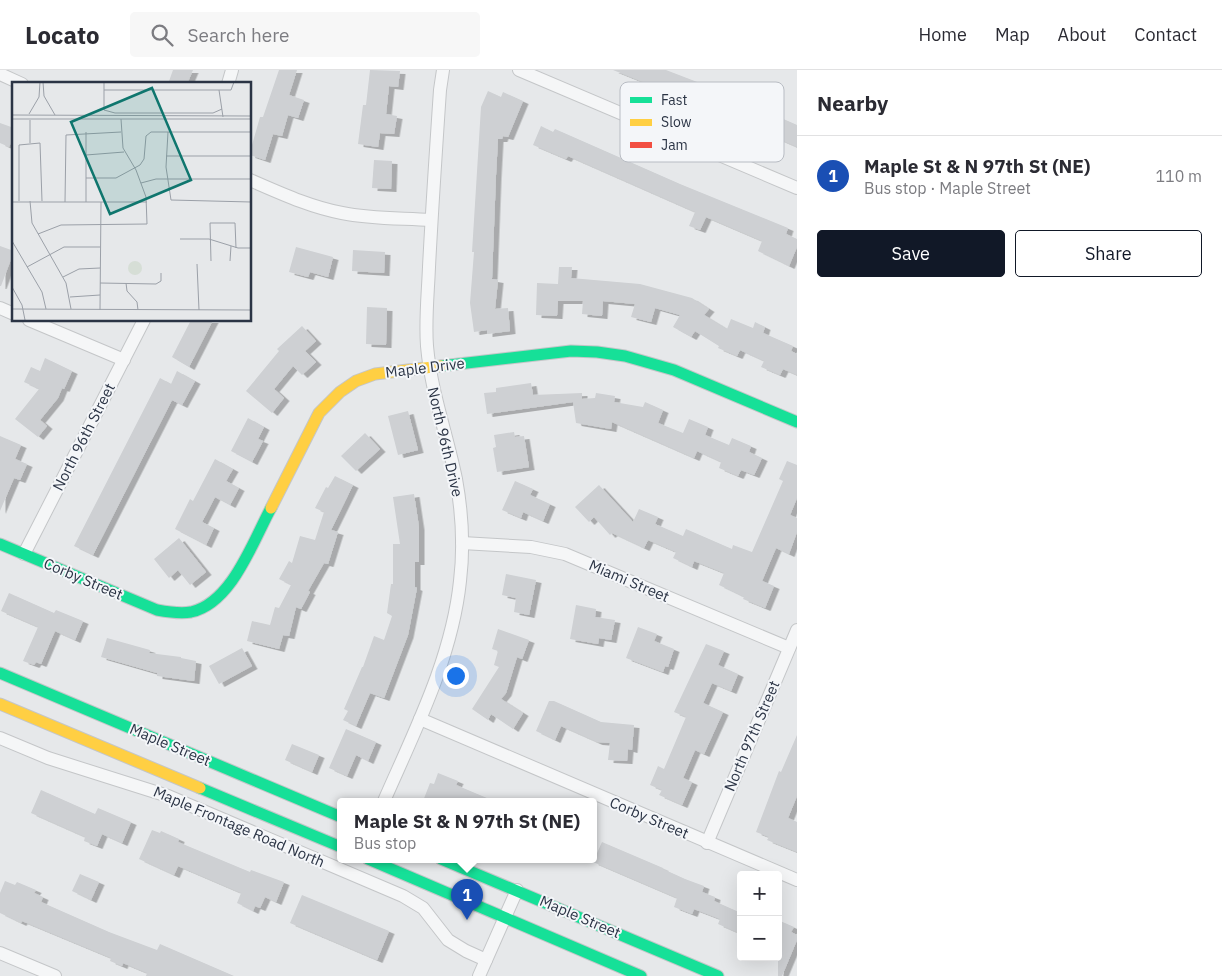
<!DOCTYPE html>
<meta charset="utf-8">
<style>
:root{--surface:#fff;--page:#f7f7f7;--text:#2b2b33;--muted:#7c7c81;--line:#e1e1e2;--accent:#111827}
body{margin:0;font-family:"IBM Plex Sans",sans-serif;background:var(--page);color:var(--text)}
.controls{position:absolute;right:15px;bottom:15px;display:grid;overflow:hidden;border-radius:5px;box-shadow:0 5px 20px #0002}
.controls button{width:45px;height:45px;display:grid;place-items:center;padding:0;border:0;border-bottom:1px solid var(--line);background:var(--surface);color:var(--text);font:25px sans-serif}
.you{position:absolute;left:455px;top:605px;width:18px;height:18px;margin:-12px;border:4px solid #fff;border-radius:50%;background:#1a73e8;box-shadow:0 0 0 8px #1a73e833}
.badge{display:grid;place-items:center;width:32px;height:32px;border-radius:50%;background:var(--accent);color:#fff;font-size:16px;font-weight:700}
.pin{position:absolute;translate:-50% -41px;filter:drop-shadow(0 1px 2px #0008)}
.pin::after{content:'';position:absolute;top:26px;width:18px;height:15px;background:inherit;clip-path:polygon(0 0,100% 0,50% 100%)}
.popup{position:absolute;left:337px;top:728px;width:260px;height:65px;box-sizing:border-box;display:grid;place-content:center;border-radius:5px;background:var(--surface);filter:drop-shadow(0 1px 4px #0005);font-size:16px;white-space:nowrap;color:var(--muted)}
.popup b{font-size:19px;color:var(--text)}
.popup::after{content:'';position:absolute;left:50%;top:100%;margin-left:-10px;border:10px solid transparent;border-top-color:var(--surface)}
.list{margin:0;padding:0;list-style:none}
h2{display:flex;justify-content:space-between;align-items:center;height:65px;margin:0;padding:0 20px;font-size:21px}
h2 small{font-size:16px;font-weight:400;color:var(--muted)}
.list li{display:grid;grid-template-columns:32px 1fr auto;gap:15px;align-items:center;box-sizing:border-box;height:80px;padding:0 20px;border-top:1px solid var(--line)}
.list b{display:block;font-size:19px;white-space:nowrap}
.list p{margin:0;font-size:16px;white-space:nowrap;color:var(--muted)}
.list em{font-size:16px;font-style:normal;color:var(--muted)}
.actions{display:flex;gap:10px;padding:15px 20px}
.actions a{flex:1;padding:11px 0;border:1px solid var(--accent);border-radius:5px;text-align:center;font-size:18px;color:var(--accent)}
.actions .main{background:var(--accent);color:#fff}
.icon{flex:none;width:28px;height:28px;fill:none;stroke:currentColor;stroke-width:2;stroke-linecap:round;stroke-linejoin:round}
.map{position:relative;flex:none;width:797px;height:906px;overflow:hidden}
header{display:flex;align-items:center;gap:30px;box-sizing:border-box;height:70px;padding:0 25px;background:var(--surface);border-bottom:1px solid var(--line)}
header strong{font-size:24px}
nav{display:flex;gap:28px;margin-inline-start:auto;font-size:18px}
.search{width:350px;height:45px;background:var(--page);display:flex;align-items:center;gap:12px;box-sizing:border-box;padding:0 18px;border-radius:5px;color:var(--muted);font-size:19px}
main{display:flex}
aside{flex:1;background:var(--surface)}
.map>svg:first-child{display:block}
.building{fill:#ced0d3;filter:url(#shadow)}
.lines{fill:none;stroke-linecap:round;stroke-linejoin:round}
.street-casing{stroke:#c4c6c8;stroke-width:14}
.fast-casing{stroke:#c4c6c8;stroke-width:13}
.slow-casing{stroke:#c4c6c8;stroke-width:13}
.street{stroke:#f5f6f7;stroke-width:12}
.fast{stroke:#16e098;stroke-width:11}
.slow{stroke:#ffcf43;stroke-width:11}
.labels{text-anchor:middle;stroke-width:4;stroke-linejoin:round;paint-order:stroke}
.street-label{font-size:15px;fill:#2b3445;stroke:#f4f6f9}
.inset-road{fill:none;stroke:#9ba0a8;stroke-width:1}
.view{fill:#0f766e;fill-opacity:0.15;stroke:#0f766e;stroke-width:2.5}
.inset-edge{fill:none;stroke:#2b3445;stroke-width:2.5}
.key{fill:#f4f6f9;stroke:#b8bcc3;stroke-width:1}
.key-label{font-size:14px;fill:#2b3445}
</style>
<header>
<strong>Locato</strong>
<div class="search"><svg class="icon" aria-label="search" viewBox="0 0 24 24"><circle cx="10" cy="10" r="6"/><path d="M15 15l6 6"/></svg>Search here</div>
<nav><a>Home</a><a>Map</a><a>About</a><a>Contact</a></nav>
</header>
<main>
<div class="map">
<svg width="797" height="906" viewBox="0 0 797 906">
<defs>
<filter id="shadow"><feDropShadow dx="5.5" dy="3" stdDeviation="0" flood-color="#0004"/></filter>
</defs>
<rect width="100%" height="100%" fill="#e6e8ea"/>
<g class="building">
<polygon points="173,0 193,0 187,14 168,14"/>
<polygon points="279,0 297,0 289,25 304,30 298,48 288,45 282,66 273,64 265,90 250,85 250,82 260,47 263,47"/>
<polygon points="370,0 400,1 398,17 389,16 386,44 397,46 394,64 380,63 378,77 358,74 363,35 366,35"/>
<polygon points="613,0 666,0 718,20 797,55 797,77 710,39"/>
<polygon points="488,21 501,27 503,22 523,31 508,67 503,66 502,69 498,69 496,105 492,209 498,210 495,239 508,238 510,261 487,264 487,260 474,262 470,233 474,182 472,182 481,37"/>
<polygon points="0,53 14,58 14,66 9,77 0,73"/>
<polygon points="541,56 553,62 555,59 680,114 788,158 786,164 797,169 797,177 789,196 758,181 762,171 706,147 700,160 689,156 695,142 568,86 566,89 533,75"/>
<polygon points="374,90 392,91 391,119 372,118"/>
<polygon points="0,176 14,181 1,216 0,216"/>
<polygon points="296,177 333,187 328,207 310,202 308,207 289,202"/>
<polygon points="353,180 385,182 384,203 352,201"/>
<polygon points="559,197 572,197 571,208 640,214 692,228 709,239 704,245 727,259 731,249 753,258 755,252 765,257 763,263 793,276 791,281 797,284 797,305 783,299 780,305 761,297 764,291 740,280 737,286 718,278 719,276 695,261 691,267 673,257 680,245 655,238 651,252 631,247 635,234 603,231 602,246 582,244 583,231 558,231 557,246 536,245 537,213 558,214"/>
<polygon points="367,237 387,238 386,275 366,274"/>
<polygon points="191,250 213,250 189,297 172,287"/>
<polygon points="302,256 316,271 305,281 316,292 302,305 293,296 274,319 284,328 272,343 246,321 279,281 277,279"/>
<polygon points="45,288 72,301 64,319 62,318 58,328 40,350 47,356 38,367 15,349 39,319 24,312 31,297 40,301"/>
<polygon points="177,301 195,311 182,335 172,330 93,485 74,476 160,308 171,314"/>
<polygon points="531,313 533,325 582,323 582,329 595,328 596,323 615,326 614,332 643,337 645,332 663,340 658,353 683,363 689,349 708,357 705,365 729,375 732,368 751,376 749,382 762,388 754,405 741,400 738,406 719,398 721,392 697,381 694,388 612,352 611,359 576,353 573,332 487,344 484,323 496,322 496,318"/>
<polygon points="408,341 418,380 398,385 388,346"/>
<polygon points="248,348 264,357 258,369 263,371 252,392 231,381"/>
<polygon points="514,362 515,367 524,366 529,397 497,402 493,378 496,377 494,365"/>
<polygon points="365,363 380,379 356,401 341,386"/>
<polygon points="0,366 21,375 15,389 27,394 20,410 14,408 0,441"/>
<polygon points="215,389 233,399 226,411 239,418 230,435 215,427 202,452 214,458 206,475 175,459 190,429 193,431"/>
<polygon points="787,391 797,395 797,428 790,445 797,448 797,462 789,484 776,478 762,511 774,516 765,538 743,529 744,527 719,515 724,503 694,491 692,497 673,488 676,482 648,470 644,478 612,463 610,465 594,447 589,452 575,437 599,415 633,452 639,439 658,447 655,454 683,466 686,459 732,479 733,475 752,482 783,411 779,409"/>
<polygon points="335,406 353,415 331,460 338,462 328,494 324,493 308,521 310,522 301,539 296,537 289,566 283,565 279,579 247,571 252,551 270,555 275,537 279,538 291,515 279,509 289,491 292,493 300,466 315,470 324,442 315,438 326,417 328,418"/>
<polygon points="515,411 533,419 530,425 550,434 543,451 523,442 521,448 502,440"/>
<polygon points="414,424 419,457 419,492 415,492 415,517 417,518 408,565 384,628 370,623 356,656 343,650 348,641 344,639 362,597 363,597 374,566 384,570 392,546 387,543 391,514 393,514 393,474 400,474 393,427"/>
<polygon points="179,468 206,502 190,515 178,500 169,508 154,489"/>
<polygon points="506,504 536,510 529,545 514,542 516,528 502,525"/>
<polygon points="9,523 54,543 56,540 83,551 75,570 55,561 41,594 36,592 34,595 23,591 38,557 1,541"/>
<polygon points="576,535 596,539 595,547 615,550 611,570 599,568 598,574 570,569"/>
<polygon points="638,557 657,564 654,571 674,579 668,597 665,596 663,602 626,588"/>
<polygon points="498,559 529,570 522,589 517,587 506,623 501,629 523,643 513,659 491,644 488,650 472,639 499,597 494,595 498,581 492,579"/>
<polygon points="107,568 150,580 149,583 181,587 181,588 196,591 194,611 157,606 157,603 101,587"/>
<polygon points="706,574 724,581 718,595 738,604 731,621 712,613 703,633 723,642 704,684 695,680 683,708 692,712 682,735 659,725 662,720 650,715 658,696 664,699 686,647 674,642"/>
<polygon points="242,578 252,596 219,614 209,596"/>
<polygon points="549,631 554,631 601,652 634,655 632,680 628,679 627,691 608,690 610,673 597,672 561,656 555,670 536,661"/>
<polygon points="346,659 376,672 368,691 356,685 347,706 329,698"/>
<polygon points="797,665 797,726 788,748 797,752 797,782 767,770 769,767 756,762 779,701 781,702"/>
<polygon points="292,674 319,685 312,702 285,690"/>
<polygon points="438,703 458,711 456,715 494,731 423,731 430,713 434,714"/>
<polygon points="41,720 95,744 98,738 131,752 122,773 102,764 97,776 84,771 85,767 31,743"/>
<polygon points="152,760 160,763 161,761 179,769 178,772 250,802 251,800 284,812 276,832 265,827 260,838 255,836 253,841 237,833 241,823 178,796 174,805 139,789"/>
<polygon points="602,772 663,798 663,799 685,809 704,816 702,822 715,827 714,831 741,843 741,864 718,854 720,849 694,839 692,844 674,837 677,828 593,792"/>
<polygon points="80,804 99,812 91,830 72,821"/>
<polygon points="5,811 15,815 17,812 36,820 34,823 43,827 41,832 109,862 157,880 160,874 234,906 146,906 147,903 123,893 122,896 110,891 111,888 22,851 21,853 0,843 0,823"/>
<polygon points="302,825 389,861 377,890 290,853"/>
<polygon points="778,850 794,857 791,862 797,865 797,870 782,906 778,906"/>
</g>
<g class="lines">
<g class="street-casing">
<g id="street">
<polyline points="519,0 797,118"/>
<polyline points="0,4 22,14"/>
<polyline points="228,14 232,0"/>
<path d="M250,110C280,123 310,137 342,143C371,149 401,148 431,150"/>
<polyline points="0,238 14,244"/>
<polyline points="29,250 124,290"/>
<polyline points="462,473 531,477 565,484 789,578"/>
<polyline points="24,484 144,250"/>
<polyline points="420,649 797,810"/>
<polyline points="0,668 48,688 168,726 403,826 423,838 448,870 466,881 486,890"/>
<path d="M384,731C415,660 452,588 460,511C464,478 462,442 456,409C447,364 431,322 427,276C425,250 428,223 429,197C432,138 436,79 440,20L443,0"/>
<polyline points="707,773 797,560"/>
<polyline points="0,883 55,906"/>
<polyline points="479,906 517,820"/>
</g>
</g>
<g class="fast-casing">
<g id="fast">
<polyline points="441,296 571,281 597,282 625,286 674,300 797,352"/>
<path d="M0,474L157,540C168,542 180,544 191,542C232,533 253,471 271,438"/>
<polyline points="0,603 341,747"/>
<polyline points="200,718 341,777"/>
<polyline points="368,789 641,906"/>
<polyline points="441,789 718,906"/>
</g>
</g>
<g class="slow-casing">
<g id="slow">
<polyline points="271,438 319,343 340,322 356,311 375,304 441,296"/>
<polyline points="0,634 200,718"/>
</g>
</g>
<use href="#street" class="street"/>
<use href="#fast" class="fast"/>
<use href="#slow" class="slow"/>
</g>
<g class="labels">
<g class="street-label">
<text transform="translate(425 298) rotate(-7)" y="5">Maple Drive</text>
<text transform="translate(84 367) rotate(-63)" y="5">North 96th Street</text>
<text transform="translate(445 372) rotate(77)" y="5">North 96th Drive</text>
<text transform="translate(83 509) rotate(23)" y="5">Corby Street</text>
<text transform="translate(629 511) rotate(23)" y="5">Miami Street</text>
<text transform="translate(752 666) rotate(-67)" y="5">North 97th Street</text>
<text transform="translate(170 675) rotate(23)" y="5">Maple Street</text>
<text transform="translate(649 748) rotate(23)" y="5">Corby Street</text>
<text transform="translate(239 757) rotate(23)" y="5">Maple Frontage Road North</text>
<text transform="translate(580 847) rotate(23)" y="5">Maple Street</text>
</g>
</g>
<g transform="translate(12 12)">
<rect width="239" height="239" fill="#e6e8ea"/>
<path d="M116 186a7 7 0 1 1 14 0a7 7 0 1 1-14 0Z" fill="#d6ded6"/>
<path class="inset-road" d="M31,0L32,14L43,33M92,0V28M92,8H219L222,0M207,8L211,35M92,28L103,31H201L210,27M17,32L27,15L28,0M0,33L239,34M0,37H239M74,50V120M156,50L154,85L159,118L239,120M18,61V38M74,73L112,70M154,74H239M74,96H104L128,83L132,77L134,54L139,50H239M129,101L144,97H239M7,119V63L28,61L30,119M18,119L20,141L54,201L59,227M0,120H135M53,120L54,53L109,50M26,152L49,143L135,142L134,115L124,88L111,66L109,37M168,157H197L226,166H239M0,159L30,210L34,227M199,179L198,141H223L224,166M218,179L219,164M185,182L187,228M15,185L52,165H88M51,195L67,187L88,186M88,201L144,202L149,199V191M114,201L115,209L125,220L126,228M0,205L10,223L13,238M58,215L88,213M0,227L239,228M88,228L89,120"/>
<path class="view" d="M140,6L179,98L98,132L59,40Z"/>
<rect width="239" height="239" class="inset-edge"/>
</g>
<rect x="620" y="12" width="164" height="80" rx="8" class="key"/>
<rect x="630" y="27" width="22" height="6" fill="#16e098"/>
<rect x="630" y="49" width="22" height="7" fill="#ffcf43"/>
<rect x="630" y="72" width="22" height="6" fill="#f24e42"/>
<g class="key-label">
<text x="661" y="35">Fast</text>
<text x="661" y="57">Slow</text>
<text x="661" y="80">Jam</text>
</g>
</svg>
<div class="controls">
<button>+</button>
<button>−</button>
</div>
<div class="you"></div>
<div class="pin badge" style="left:467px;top:850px;background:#1a4fb4">1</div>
<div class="popup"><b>Maple St &amp; N 97th St (NE)</b>Bus stop</div>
</div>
<aside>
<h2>Nearby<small></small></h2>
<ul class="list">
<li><span class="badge" style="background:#1a4fb4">1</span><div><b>Maple St &amp; N 97th St (NE)</b><p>Bus stop · Maple Street</p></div><em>110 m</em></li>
</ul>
<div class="actions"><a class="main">Save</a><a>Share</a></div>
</aside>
</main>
